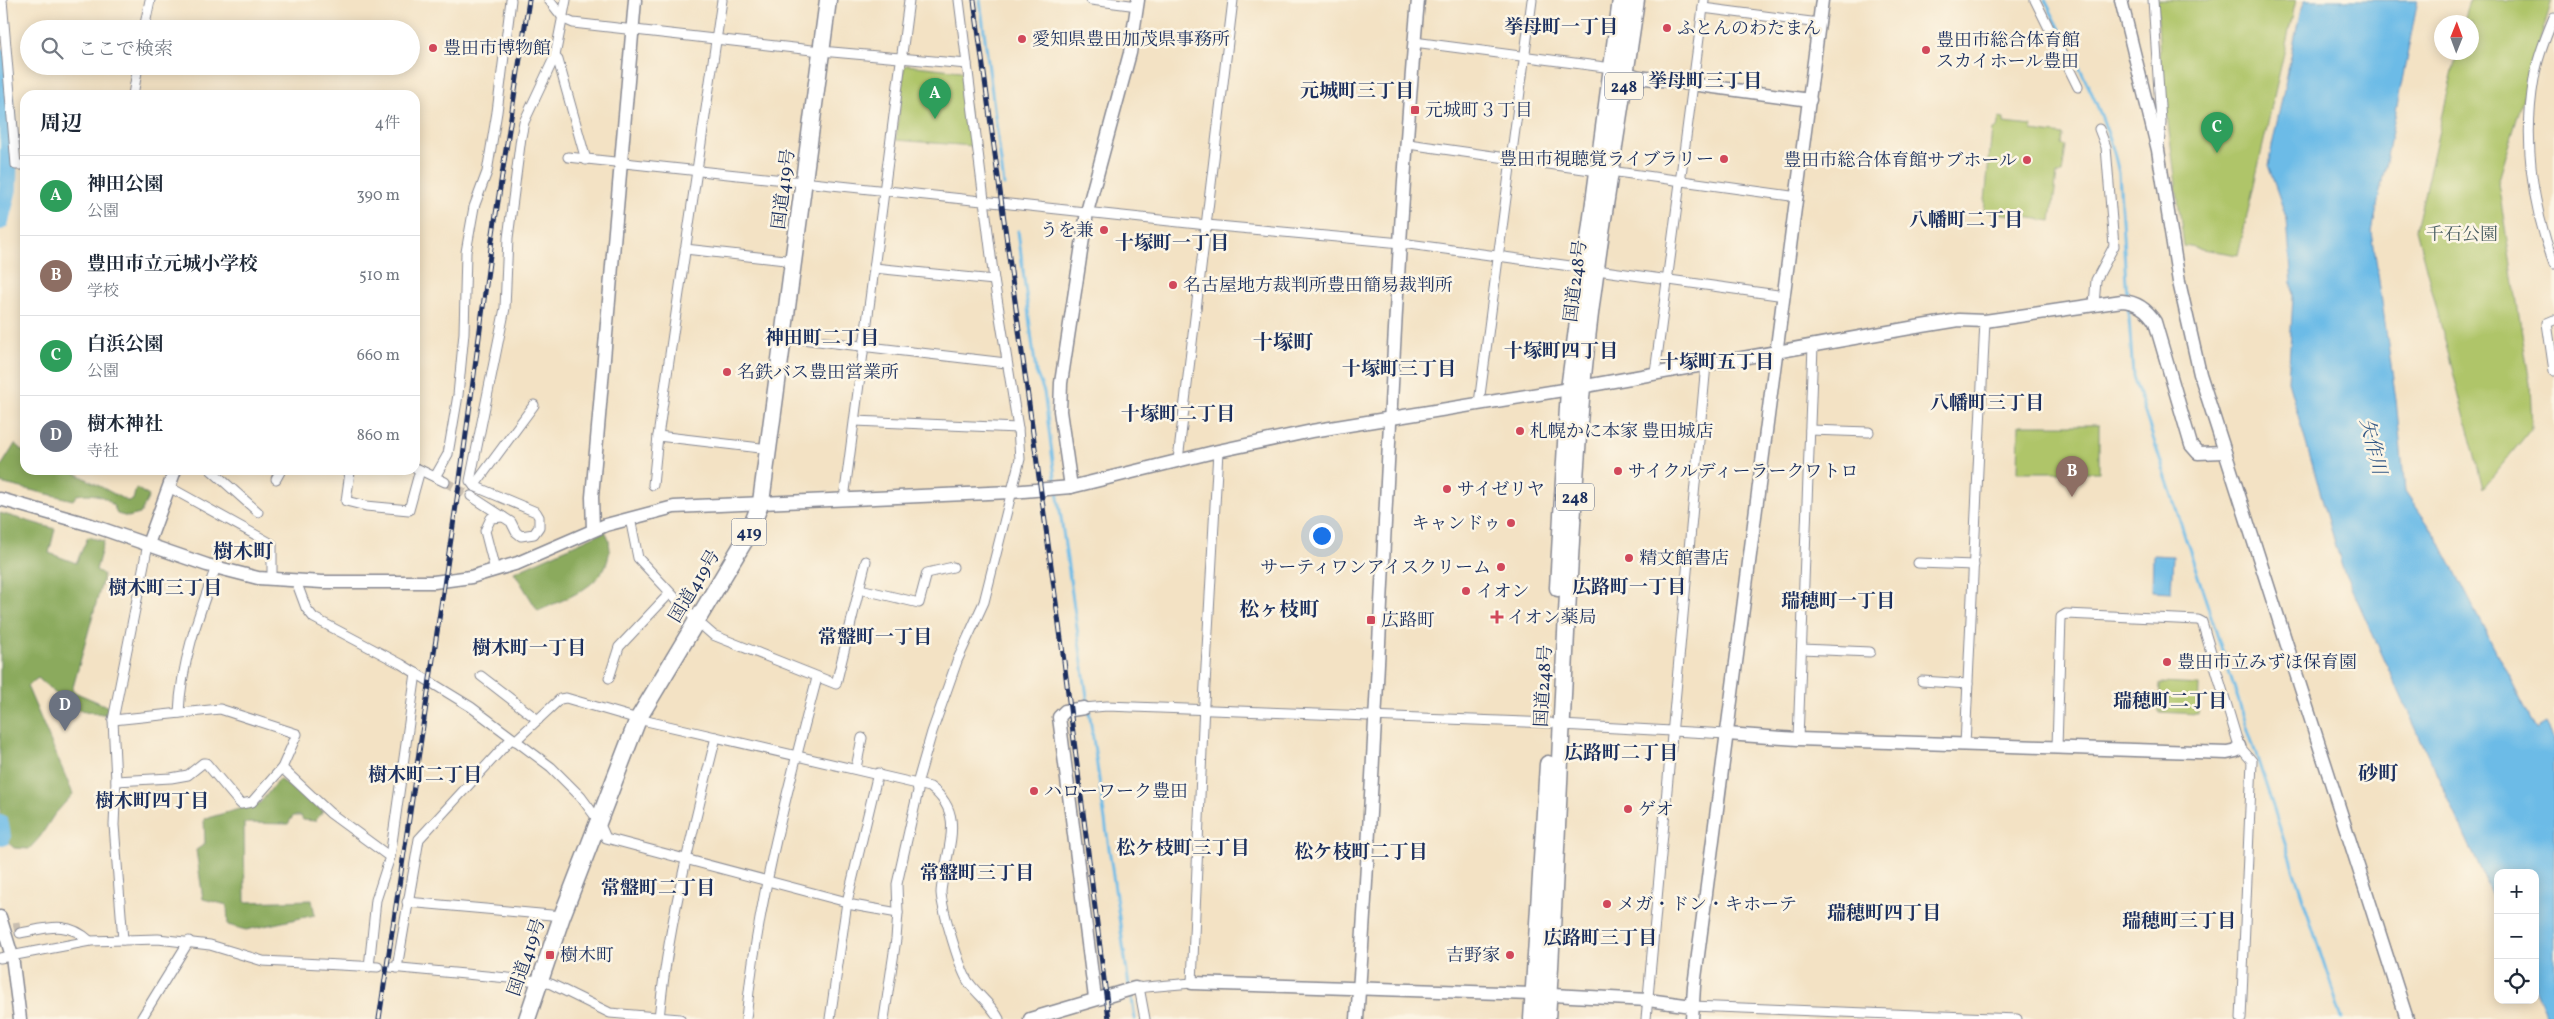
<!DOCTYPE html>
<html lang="ja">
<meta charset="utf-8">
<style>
:root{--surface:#fff;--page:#f2f2f3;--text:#1f2937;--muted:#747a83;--line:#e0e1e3;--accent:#db2777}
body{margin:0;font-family:Vollkorn,"Noto Serif JP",serif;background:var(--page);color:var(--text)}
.controls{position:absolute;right:15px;bottom:15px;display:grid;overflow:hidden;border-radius:10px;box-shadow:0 2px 12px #0003}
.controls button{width:45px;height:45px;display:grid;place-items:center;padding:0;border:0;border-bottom:1px solid var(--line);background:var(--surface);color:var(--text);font:25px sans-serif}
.compass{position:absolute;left:2434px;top:15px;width:45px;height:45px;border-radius:50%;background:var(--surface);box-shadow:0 2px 12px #0003;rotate:1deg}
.you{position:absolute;left:1321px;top:535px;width:18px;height:18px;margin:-12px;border:4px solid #fff;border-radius:50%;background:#1a73e8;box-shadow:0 0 0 8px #1a73e833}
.badge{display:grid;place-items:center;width:32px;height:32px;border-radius:50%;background:var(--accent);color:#fff;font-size:16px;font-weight:700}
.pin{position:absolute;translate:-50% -41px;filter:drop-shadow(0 1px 2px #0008)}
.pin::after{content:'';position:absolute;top:26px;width:18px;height:15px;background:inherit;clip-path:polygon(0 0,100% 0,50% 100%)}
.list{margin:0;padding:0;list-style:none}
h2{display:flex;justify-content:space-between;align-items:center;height:65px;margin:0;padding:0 20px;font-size:21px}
h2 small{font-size:16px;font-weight:400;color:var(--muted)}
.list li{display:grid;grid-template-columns:32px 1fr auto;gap:15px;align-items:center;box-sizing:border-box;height:80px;padding:0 20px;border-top:1px solid var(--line)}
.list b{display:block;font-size:19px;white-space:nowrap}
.list p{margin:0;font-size:16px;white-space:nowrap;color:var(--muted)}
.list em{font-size:16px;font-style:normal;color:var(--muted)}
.icon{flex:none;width:28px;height:28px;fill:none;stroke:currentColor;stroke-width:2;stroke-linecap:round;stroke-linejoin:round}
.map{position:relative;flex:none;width:2554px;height:1019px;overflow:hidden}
.search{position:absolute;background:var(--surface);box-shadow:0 2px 12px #0003;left:20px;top:20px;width:400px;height:55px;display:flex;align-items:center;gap:12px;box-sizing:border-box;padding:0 18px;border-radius:28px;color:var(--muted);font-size:19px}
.panel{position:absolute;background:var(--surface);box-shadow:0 2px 12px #0003;left:20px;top:90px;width:400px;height:385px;border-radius:15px}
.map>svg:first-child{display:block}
.green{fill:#afc569;stroke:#657a64}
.forest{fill:#8baa5d;stroke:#536c5e}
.water{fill:#6cbbe7;stroke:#4475a2}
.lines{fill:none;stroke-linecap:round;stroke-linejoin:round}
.stream{stroke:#6cbbe7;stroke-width:3}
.river{stroke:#6cbbe7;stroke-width:18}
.street-tunnel{stroke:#c8beb0;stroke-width:9;stroke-dasharray:9 4.5;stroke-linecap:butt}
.street-casing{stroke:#878891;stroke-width:11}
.secondary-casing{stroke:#878891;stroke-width:15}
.highway-casing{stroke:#878891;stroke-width:19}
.street{stroke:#fff;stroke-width:9}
.secondary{stroke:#fff;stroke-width:12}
.highway{stroke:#fff;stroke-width:16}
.rail-casing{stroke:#1b2f5e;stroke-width:5}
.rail{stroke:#fcf5e5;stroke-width:3;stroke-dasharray:9;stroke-linecap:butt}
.poi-dot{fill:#d1495b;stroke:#fcf5e5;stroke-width:2}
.labels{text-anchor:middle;stroke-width:5;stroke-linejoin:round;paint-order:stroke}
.shield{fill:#fcf5e5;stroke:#5e6a86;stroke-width:1}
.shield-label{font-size:16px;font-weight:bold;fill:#1b2f5e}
.poi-label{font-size:18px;fill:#1b2f5e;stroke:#fcf5e5;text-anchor:start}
.street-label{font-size:18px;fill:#1b2f5e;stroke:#fcf5e5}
.park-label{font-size:18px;fill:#475c61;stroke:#fcf5e5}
.neighbourhood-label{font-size:19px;font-weight:bold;fill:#1b2f5e;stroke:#fcf5e5}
.water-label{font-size:19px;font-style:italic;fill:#335987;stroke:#fcf5e5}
.quarter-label{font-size:20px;font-weight:bold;fill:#1b2f5e;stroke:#fcf5e5}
</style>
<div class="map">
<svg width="2554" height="1019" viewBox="0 0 2554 1019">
<rect width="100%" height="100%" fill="#fcf5e5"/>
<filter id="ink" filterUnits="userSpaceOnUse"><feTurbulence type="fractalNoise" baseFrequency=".02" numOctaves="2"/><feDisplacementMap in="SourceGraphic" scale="10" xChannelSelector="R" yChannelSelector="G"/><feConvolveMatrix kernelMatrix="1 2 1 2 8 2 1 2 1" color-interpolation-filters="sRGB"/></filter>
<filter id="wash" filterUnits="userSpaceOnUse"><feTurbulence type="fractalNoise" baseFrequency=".0096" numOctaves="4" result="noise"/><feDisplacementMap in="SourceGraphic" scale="20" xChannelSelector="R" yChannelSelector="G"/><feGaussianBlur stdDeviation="1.12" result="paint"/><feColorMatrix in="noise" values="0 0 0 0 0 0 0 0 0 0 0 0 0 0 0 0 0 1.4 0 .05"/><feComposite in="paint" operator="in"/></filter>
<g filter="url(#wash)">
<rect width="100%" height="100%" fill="#f3e2c4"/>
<g class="green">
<polygon points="2157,0 2296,0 2238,255 2184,246 2160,61"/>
<polygon points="2470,0 2552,0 2498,183 2530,384 2532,428 2483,488 2416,229 2457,53 2472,52 2472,22 2464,22"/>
<polygon points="907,65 961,71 963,73 973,146 896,140 904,67"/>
<polygon points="1999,118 2004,119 2004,123 2032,126 2032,131 2063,135 2062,145 2066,146 2062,174 2057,174 2051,221 1984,211 1992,129 1997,128"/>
<polygon points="2019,425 2099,425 2099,472 2018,472"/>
<polygon points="2160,683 2199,685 2198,714 2159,712"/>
</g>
<g class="forest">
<path d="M15,444L25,453V470H70L127,501L133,500L136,488L149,496L140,514L128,517L117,514C112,496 93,492 77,495L73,500L0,483V468Z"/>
<polygon points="0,513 55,529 49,553 76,563 88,537 104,541 96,570 103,574 102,582 72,691 107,706 108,715 73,709 38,678 27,686 73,794 54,815 40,837 29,849 14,848 0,835"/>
<path d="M605,531C610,540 610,544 609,554C605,587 564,599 538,611L514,572Z"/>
<polygon points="279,779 323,811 315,821 303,820 301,816 293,816 288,824 244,823 245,902 312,900 315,915 246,930 228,925 227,905 203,899 196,850 205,844 204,819 260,803"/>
</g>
<g class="water">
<polygon points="2305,0 2418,0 2372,232 2396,400 2405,491 2439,540 2536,730 2546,724 2554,739 2554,1019 2548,1019 2535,990 2535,873 2498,873 2498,908 2342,567 2288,381 2293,297 2287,220 2268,165 2300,13"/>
<polygon points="2153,555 2173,556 2171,592 2152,591"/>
</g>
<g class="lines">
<g class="stream">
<polyline points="980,0 1004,185"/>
<path d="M2045,0C2073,56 2106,111 2119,173L2127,298"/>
<polyline points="1018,231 1036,372 1044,392 1056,484"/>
<polyline points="2128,304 2133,376 2342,1019"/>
<polyline points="1057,490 1129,986"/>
<polyline points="1131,992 1135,1019"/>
</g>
<g class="river">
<polyline points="0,57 9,143 8,189 0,221"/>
<polyline points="0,824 2,837"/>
</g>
</g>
</g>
<g filter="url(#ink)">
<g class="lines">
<g class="street-tunnel">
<polyline points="445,482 471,496"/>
<polyline points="0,929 20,926"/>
</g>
<g class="street-casing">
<g id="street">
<polyline points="2,0 16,165 25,165"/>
<polyline points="549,0 564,19 573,23 821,51 967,64"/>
<polyline points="1091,0 1138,6"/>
<polyline points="2035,0 2078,87"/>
<polyline points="2153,0 2161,122 2159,147"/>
<polyline points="1703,8 1819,23"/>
<path d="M2554,17C2546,36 2537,58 2534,79C2523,140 2532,206 2554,264"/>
<polyline points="144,29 150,0"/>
<polyline points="1414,42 1612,68"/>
<polyline points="555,57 558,60 586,160"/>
<polyline points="133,95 138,66"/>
<polyline points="1408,144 1598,171"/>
<polyline points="568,157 1207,225 1401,243 1585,268"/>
<polyline points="1610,171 1798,197"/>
<polyline points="685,249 794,261"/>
<polyline points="874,268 994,280"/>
<polyline points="1597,270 1785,296"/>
<polyline points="2094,305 2096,280 2114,246 2106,147 2099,129"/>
<polyline points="2554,320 2547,323 2554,371"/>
<polyline points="784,337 1006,363"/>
<polyline points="1655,373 1704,0"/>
<polyline points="1479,403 1532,0"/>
<polyline points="855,421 1018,428"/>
<polyline points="1810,430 1869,432"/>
<polyline points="658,436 769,449"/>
<polyline points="1178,460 1233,0"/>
<polyline points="416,468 445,482"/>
<polyline points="211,470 258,512"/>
<polyline points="345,470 350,472 346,501 366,506 409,510 420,470"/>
<polyline points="435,477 448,454 458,395 464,333 466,252 474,207 487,172 497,112 511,0"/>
<polyline points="276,479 281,470"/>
<polyline points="653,485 658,436 722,0"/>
<polyline points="474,486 534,405"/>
<polyline points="169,487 272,544 272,579"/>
<polyline points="471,496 511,522 516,532 521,536 534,534 539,527 539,517 536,512 474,486 470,481 505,308 508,238 521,137 524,122 555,56 566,0"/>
<polyline points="844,499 909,0"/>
<polyline points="630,518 638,558 697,621 713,635 836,684 866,561"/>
<polyline points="1918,563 1974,565"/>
<polyline points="495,570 485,531 491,518 503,517"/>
<polyline points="296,581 306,608 314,618 401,664 471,707 551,767 581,797 598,820 606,838 847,902"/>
<polyline points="860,589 919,603 927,573 953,567"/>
<polyline points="1802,649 1870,652"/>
<polyline points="481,676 538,720"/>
<polyline points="609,678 619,647 670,593"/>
<polyline points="1922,681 1968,684"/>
<polyline points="1084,708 1107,706 1551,723"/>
<path d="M179,713C181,662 199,614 216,567"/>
<polyline points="113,720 220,709 297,734 282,768 252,802 241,804 238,801 206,763 203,763 188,775 171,778 116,781"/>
<polyline points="1561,725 1727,734"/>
<polyline points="1798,739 1813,346"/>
<path d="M515,741L560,699L566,698L638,719L930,787C963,811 950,841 944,874C943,880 941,887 941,893C942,908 961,975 970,984C979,996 992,1005 999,1019"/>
<polyline points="1965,745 1985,321"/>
<polyline points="2057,747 2061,617 2066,614 2198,620 2202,622 2239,746 2252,761 2241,1019"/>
<polyline points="282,768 330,813 390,857"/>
<polyline points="856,768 862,738"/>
<polyline points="407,902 562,916"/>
<polyline points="847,904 898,913"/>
<path d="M20,933C48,928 67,920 90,941"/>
<polyline points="123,940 114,825 116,781 113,720 148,544"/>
<polyline points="0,958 90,941 158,939 210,945 263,961 378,967"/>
<polyline points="369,967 376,900 390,857 416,673"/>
<polyline points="390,967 540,981 551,984 610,1013 680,1019"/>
<polyline points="397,968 419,839 511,739"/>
<polyline points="1139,987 1145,1019"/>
<polyline points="1135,988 1192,983 1204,703 1218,451"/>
<polyline points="1692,1006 2017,1019"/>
<polyline points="141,1019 189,941"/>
<path d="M659,1019C668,923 693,830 716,737"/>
<path d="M746,1019C757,903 787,791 817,678"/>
<polyline points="830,1019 847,902 878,773"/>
<polyline points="884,1019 896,939 898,913 897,884 918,791 917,784 932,732 957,661 984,602 1020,459 1018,428 994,280 959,0"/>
<polyline points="1646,1019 1706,364"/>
</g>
</g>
<g class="secondary-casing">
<g id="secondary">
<polyline points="2121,0 2158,150 2179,282 2200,374 2407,1019"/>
<polyline points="1618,70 1639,77 1810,100"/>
<polyline points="1071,487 1060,411 1061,383 1087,212 1130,53 1138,0"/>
<path d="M0,499L91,525L207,565L258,578L322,582H434L471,577L518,563L606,525L674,507L1011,492L1071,487L1218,451L1312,431L1569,389L1916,327L1959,320L1985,321L2122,301C2137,302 2147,309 2155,322L2191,445L2198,453L2223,452"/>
<polyline points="593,530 592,497 635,0"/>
<polyline points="148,544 175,470"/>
<polyline points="1084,708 1065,711 1059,717 1095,998"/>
<polyline points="1727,734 1798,739 2227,753 2236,751 2239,746"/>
<polyline points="0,917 12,956 20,1019"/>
<polyline points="1192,983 1533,994 1648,1000 1692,1006"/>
<polyline points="1030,1019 1135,988"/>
<path d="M1357,1019C1382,680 1388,339 1418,0"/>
<polyline points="1692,1019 1694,986 1822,0"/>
</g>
</g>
<g class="highway-casing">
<g id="highway">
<polyline points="1558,588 1569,389 1621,0"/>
<polyline points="527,1019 562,916 638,719 748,535 761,502 828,0"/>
<polyline points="1532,1019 1548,764"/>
<path d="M1547,1019C1560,809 1564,597 1582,387C1594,258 1618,129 1636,0"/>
</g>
</g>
<use href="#street" class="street"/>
<use href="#secondary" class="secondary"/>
<use href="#highway" class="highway"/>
<g class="rail-casing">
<g id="rail">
<polyline points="974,0 1064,661 1109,1019"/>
<polyline points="379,1019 460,479 492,240 529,0"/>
</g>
</g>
<use href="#rail" class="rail"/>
</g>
</g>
<g class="poi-dot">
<circle cx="1667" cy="28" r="5"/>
<circle cx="1022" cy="39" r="5"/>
<circle cx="433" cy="48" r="5"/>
<circle cx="1926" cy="50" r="5"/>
<rect x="1410" y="105" width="10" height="10" rx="2.5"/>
<circle cx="1724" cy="159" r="5"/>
<circle cx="2027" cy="160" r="5"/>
<circle cx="1104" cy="230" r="5"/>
<circle cx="1173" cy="285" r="5"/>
<circle cx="727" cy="372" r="5"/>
<circle cx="1520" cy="431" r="5"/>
<circle cx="1618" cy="471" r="5"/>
<circle cx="1447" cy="489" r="5"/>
<circle cx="1511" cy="523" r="5"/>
<circle cx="1629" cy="558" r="5"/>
<circle cx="1501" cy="567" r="5"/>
<circle cx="1466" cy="591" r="5"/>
<path d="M1494.5 609.5h5v5h5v5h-5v5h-5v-5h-5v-5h5z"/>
<rect x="1366" y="615" width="10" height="10" rx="2.5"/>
<circle cx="2167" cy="662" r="5"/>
<circle cx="1034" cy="791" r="5"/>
<circle cx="1628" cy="809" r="5"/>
<circle cx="1607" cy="904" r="5"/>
<rect x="545" y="950" width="10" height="10" rx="2.5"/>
<circle cx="1510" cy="955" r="5"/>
</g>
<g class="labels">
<g class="shield">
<rect x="1605" y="72.5" width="38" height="27" rx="4"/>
<rect x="1556" y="483.5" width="38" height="27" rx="4"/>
<rect x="731.5" y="518.5" width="35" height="27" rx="4"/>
</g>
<g class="shield-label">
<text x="1624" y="92">248</text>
<text x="1575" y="503">248</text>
<text x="749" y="538">419</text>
</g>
<g class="poi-label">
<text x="1677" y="34">ふとんのわたまん</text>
<text x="1032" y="45">愛知県豊田加茂県事務所</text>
<text x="1936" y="46">豊田市総合体育館<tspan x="1936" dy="21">スカイホール豊田</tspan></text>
<text x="443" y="54">豊田市博物館</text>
<text x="1425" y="116">元城町３丁目</text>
<text x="1714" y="165" text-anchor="end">豊田市視聴覚ライブラリー</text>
<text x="2017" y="166" text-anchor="end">豊田市総合体育館サブホール</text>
<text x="1094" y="236" text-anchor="end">うを兼</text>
<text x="1183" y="291">名古屋地方裁判所豊田簡易裁判所</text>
<text x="737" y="378">名鉄バス豊田営業所</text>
<text x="1530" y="437">札幌かに本家 豊田城店</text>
<text x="1628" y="477">サイクルディーラークワトロ</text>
<text x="1457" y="495">サイゼリヤ</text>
<text x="1501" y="529" text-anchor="end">キャンドゥ</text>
<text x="1639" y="564">精文館書店</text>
<text x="1491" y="573" text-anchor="end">サーティワンアイスクリーム</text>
<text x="1476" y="597">イオン</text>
<text x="1507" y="623">イオン薬局</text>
<text x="1381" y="626">広路町</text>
<text x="2177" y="668">豊田市立みずほ保育園</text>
<text x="1044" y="797">ハローワーク豊田</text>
<text x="1638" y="815">ゲオ</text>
<text x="1617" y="910">メガ・ドン・キホーテ</text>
<text x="560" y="961">樹木町</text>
<text x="1500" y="961" text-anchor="end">吉野家</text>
</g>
<g class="street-label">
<text transform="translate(783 189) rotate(-83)" y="6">国道419号</text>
<text transform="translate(1575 281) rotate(-83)" y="6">国道248号</text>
<text transform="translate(694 586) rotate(-59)" y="6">国道419号</text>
<text transform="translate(1543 686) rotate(-87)" y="6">国道248号</text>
<text transform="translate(526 957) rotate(-71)" y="6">国道419号</text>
</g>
<g class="park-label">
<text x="2462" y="240">千石公園</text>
</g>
<g class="neighbourhood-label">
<text x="1561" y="33">挙母町一丁目</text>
<text x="1705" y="87">挙母町三丁目</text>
<text x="1357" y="97">元城町三丁目</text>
<text x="1966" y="226">八幡町二丁目</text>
<text x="1172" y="249">十塚町一丁目</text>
<text x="822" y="344">神田町二丁目</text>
<text x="1561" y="357">十塚町四丁目</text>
<text x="1717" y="368">十塚町五丁目</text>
<text x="1399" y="375">十塚町三丁目</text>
<text x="1987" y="409">八幡町三丁目</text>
<text x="1178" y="420">十塚町二丁目</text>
<text x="1629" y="593">広路町一丁目</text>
<text x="165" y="594">樹木町三丁目</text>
<text x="1838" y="607">瑞穂町一丁目</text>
<text x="875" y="643">常盤町一丁目</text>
<text x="529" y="654">樹木町一丁目</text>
<text x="2170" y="707">瑞穂町二丁目</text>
<text x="1621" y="759">広路町二丁目</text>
<text x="425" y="781">樹木町二丁目</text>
<text x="152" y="807">樹木町四丁目</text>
<text x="1183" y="854">松ケ枝町三丁目</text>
<text x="1361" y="858">松ケ枝町二丁目</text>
<text x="977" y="879">常盤町三丁目</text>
<text x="658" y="894">常盤町二丁目</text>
<text x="1884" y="919">瑞穂町四丁目</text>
<text x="2179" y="927">瑞穂町三丁目</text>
<text x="1600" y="944">広路町三丁目</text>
</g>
<g class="water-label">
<text transform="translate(2374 446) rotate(76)" y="7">矢作川</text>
</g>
<g class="quarter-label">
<text x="1283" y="349">十塚町</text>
<text x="243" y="558">樹木町</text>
<text x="1279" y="616">松ヶ枝町</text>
<text x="2378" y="780">砂町</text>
</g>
</g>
</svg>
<div class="controls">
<button>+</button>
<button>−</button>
<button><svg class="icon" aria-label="locate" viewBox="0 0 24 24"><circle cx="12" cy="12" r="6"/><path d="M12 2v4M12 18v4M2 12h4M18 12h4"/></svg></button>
</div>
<svg class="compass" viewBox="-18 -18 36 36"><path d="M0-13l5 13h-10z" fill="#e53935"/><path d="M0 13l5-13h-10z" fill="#747a83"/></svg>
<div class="you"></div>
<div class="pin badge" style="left:935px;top:119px;background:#2e9e5b">A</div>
<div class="pin badge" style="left:2072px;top:497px;background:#8d6e63">B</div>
<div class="pin badge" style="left:2217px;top:153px;background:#2e9e5b">C</div>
<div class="pin badge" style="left:65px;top:731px;background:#6b7280">D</div>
<div class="search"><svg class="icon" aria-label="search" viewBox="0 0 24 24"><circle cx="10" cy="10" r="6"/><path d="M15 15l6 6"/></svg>ここで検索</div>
<section class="panel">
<h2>周辺<small>4件</small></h2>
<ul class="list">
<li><span class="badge" style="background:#2e9e5b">A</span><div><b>神田公園</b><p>公園</p></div><em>390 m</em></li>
<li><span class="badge" style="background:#8d6e63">B</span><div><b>豊田市立元城小学校</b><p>学校</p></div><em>510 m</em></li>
<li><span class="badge" style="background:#2e9e5b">C</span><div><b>白浜公園</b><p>公園</p></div><em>660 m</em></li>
<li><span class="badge" style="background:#6b7280">D</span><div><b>樹木神社</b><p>寺社</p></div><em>860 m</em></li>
</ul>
</section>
</div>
